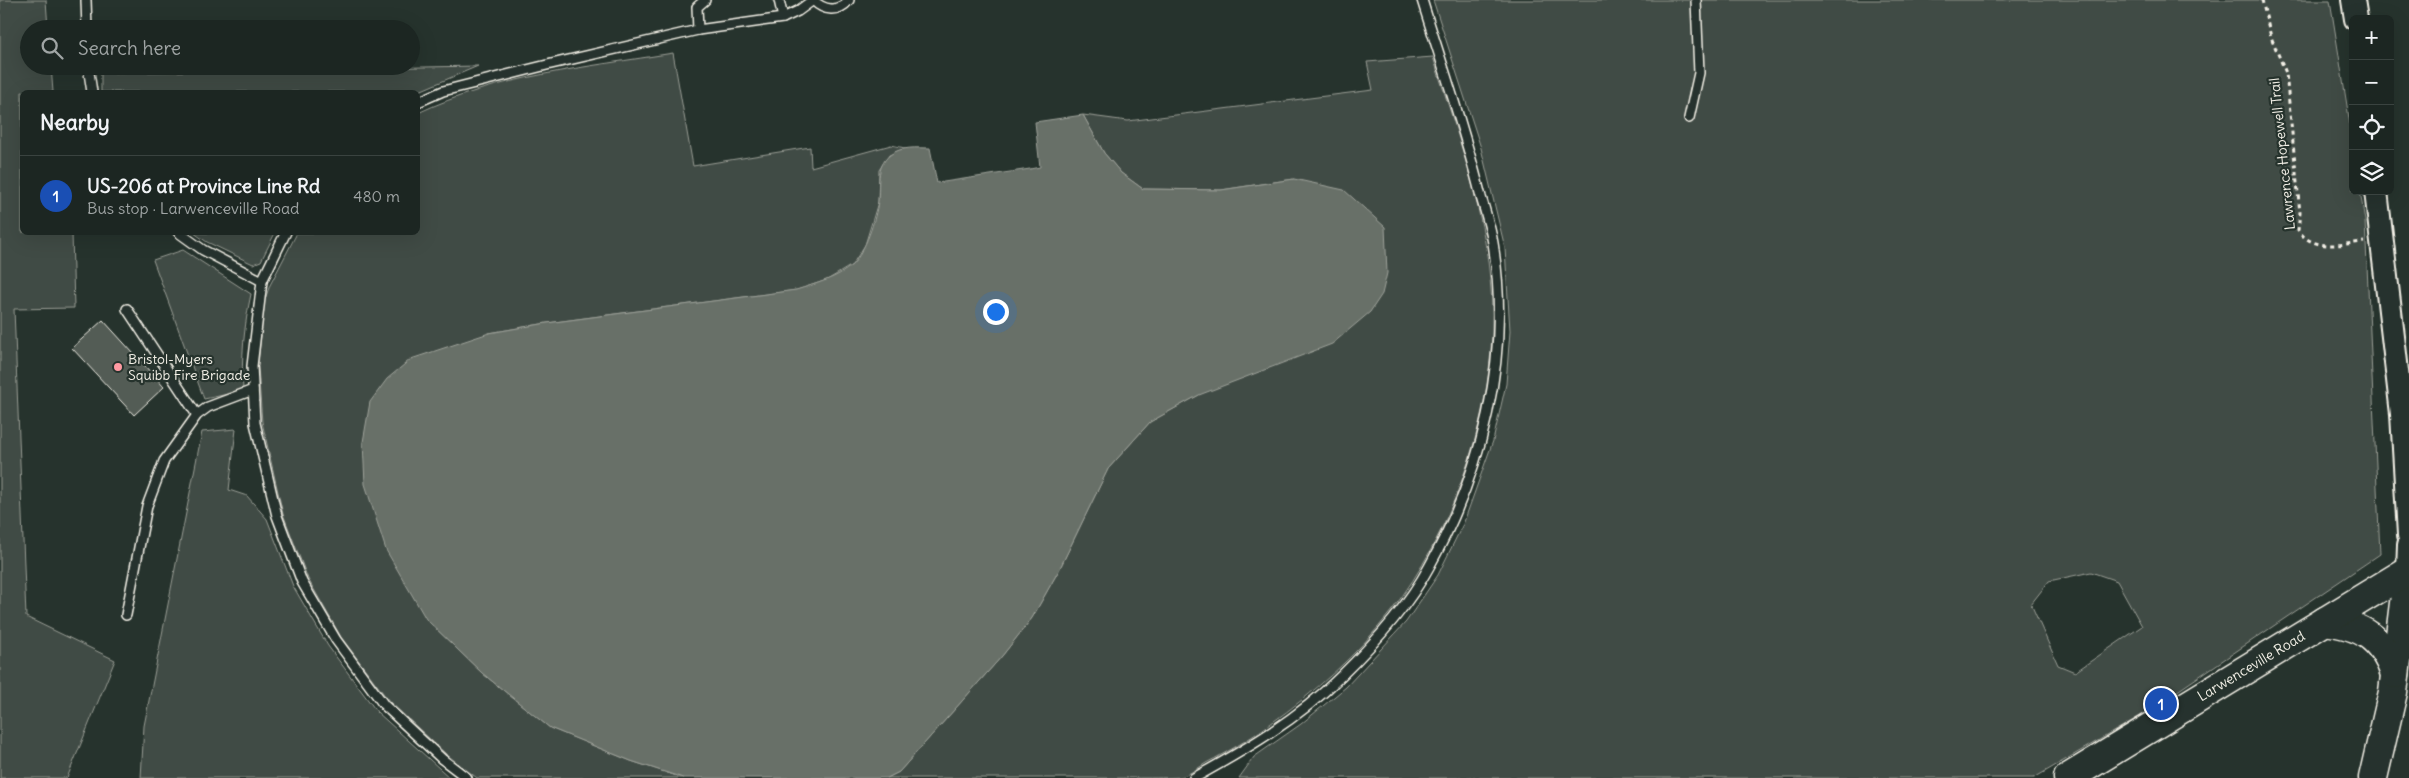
<!DOCTYPE html>
<meta charset="utf-8">
<style>
:root{--surface:#1c2622;--page:#252e2a;--text:#f1f3f6;--muted:#a0a5a5;--line:#3a4340;--accent:#ff9aa2}
body{margin:0;font-family:Delius,sans-serif;background:var(--page);color:var(--text)}
.controls{position:absolute;right:15px;top:15px;display:grid;overflow:hidden;border-radius:8px;box-shadow:0 5px 20px #0002}
.controls button{width:45px;height:45px;display:grid;place-items:center;padding:0;border:0;border-bottom:1px solid var(--line);background:var(--surface);color:var(--text);font:25px sans-serif}
.you{position:absolute;left:995px;top:311px;width:18px;height:18px;margin:-12px;border:4px solid #fff;border-radius:50%;background:#1a73e8;box-shadow:0 0 0 8px #1a73e833}
.badge{display:grid;place-items:center;width:32px;height:32px;border-radius:50%;background:var(--accent);color:#fff;font-size:16px;font-weight:700}
.pin{position:absolute;translate:-50% -50%;border:2px solid #fff;box-shadow:0 1px 5px #0006}
.list{margin:0;padding:0;list-style:none}
h2{display:flex;justify-content:space-between;align-items:center;height:65px;margin:0;padding:0 20px;font-size:21px}
h2 small{font-size:16px;font-weight:400;color:var(--muted)}
.list li{display:grid;grid-template-columns:32px 1fr auto;gap:15px;align-items:center;box-sizing:border-box;height:80px;padding:0 20px;border-top:1px solid var(--line)}
.list b{display:block;font-size:19px;white-space:nowrap}
.list p{margin:0;font-size:16px;white-space:nowrap;color:var(--muted)}
.list em{font-size:16px;font-style:normal;color:var(--muted)}
.icon{flex:none;width:28px;height:28px;fill:none;stroke:currentColor;stroke-width:2;stroke-linecap:round;stroke-linejoin:round}
.map{position:relative;flex:none;width:2409px;height:778px;overflow:hidden}
.search{position:absolute;background:var(--surface);box-shadow:0 5px 20px #0002;left:20px;top:20px;width:400px;height:55px;display:flex;align-items:center;gap:12px;box-sizing:border-box;padding:0 18px;border-radius:28px;color:var(--muted);font-size:19px}
.panel{position:absolute;background:var(--surface);box-shadow:0 5px 20px #0002;left:20px;top:90px;width:400px;height:145px;border-radius:8px}
.map>svg:first-child{display:block}
.green{fill:#414b45;stroke:#9a9e96;fill-rule:evenodd}
.water{fill:#676f68;stroke:#9fa39b}
.building{fill:#525c55;stroke:#f4f1e8}
.lines{fill:none;stroke-linecap:round;stroke-linejoin:round}
.service-casing{stroke:#f4f1e8;stroke-width:12}
.tertiary-casing{stroke:#f4f1e8;stroke-width:26}
.primary-casing{stroke:#f4f1e8;stroke-width:31}
.trunk-casing{stroke:#f4f1e8;stroke-width:31}
.path{stroke:#f4f1e8;stroke-width:3;stroke-dasharray:4 4;stroke-linecap:butt}
.service{stroke:#26332d;stroke-width:9}
.tertiary{stroke:#26332d;stroke-width:22}
.primary{stroke:#26332d;stroke-width:28}
.trunk{stroke:#26332d;stroke-width:28}
.poi-dot{fill:#ff9aa2;stroke:#26332d;stroke-width:2}
.labels{text-anchor:middle;stroke-width:4.5;stroke-linejoin:round;paint-order:stroke}
.street-label{font-size:14px;fill:#f4f1e8;stroke:#26332d}
.poi-label{font-size:14px;fill:#f4f1e8;stroke:#26332d;text-anchor:start}
</style>
<div class="map">
<svg width="2409" height="778" viewBox="0 0 2409 778">
<rect width="100%" height="100%" fill="#26332d"/>
<filter id="ink" filterUnits="userSpaceOnUse"><feTurbulence type="fractalNoise" baseFrequency=".02" numOctaves="2"/><feDisplacementMap in="SourceGraphic" scale="10" xChannelSelector="R" yChannelSelector="G"/><feConvolveMatrix kernelMatrix="1 2 1 2 8 2 1 2 1" color-interpolation-filters="sRGB"/></filter>
<g filter="url(#ink)">
<g class="green">
<polygon points="0,0 46,0 48,29 29,29 29,66 51,66 53,92 22,92 22,232 72,233 74,308 14,309 26,617 115,660 67,778 0,778"/>
<path d="M1433,0H2330L2353,143V191H2360L2365,221L2380,554L2142,715L2034,778H1239L1254,757L1301,724L1346,687L1406,622L1438,575L1464,522L1493,441L1506,384L1510,331L1505,248L1481,148ZM2091,572L2117,581L2142,626L2075,672L2058,665L2031,604L2049,581Z"/>
<path d="M673,53L693,166L810,147L811,167L891,145L905,148L889,155L879,170L878,202L865,245L852,265L827,280L797,290L547,323L489,333L426,619L482,673L550,728L631,761L683,778H477L446,754L389,701L341,637L308,579L283,514L262,422L258,366L264,302L270,285L297,233L418,232V113C496,76 588,67 673,53Z"/>
<path d="M1433,57C1461,146 1495,237 1492,332C1489,426 1450,535 1392,610C1358,654 1315,692 1270,724C1250,739 1229,751 1206,763C1198,768 1190,774 1181,777C1169,778 1122,778 1106,778C1033,778 960,778 887,778L899,772L1002,656L1032,618L1059,570L1108,469L1150,422L1199,395L1294,179L1221,190L1143,189L1121,173L1104,153L1083,115L1128,121L1373,90L1367,62Z"/>
<polygon points="478,66 417,92 101,92 101,73"/>
<polygon points="194,233 275,233 261,261 253,264 207,242"/>
<path d="M183,250L251,294C244,326 241,358 243,391L204,399L153,260Z"/>
<polygon points="236,429 229,490 247,496 267,519 293,586 328,646 377,712 450,778 141,778 144,726 202,432"/>
</g>
<path class="water" d="M1083,115L1104,153L1121,173L1143,189L1221,190L1294,179L1344,190L1385,227L1387,273L1382,294L1370,312L1332,344L1199,395L1150,422L1108,469L1059,570L1032,618L1002,656L899,772L887,778H683L631,761L550,728L482,673L426,619L386,550L365,484L363,442L370,402L387,379L411,359L489,333L547,323L796,290C815,284 838,278 852,265C865,252 876,219 878,201C880,185 875,167 890,155C901,146 917,148 930,148L937,183L1030,169L1040,167L1035,122Z"/>
<polygon class="building" points="103,320 164,387 134,415 72,348"/>
<g class="lines">
<g class="service-casing">
<g id="service">
<polyline points="86,0 87,29"/>
<polyline points="779,0 783,18"/>
<path d="M813,0C824,11 838,13 849,0"/>
<polyline points="698,30 697,7 705,0"/>
<polyline points="88,66 92,92"/>
<polyline points="418,102 443,91 547,65 698,30 783,18 798,11 813,0"/>
<polyline points="1689,118 1699,73 1696,0"/>
<polyline points="178,232 203,250 262,281"/>
<polyline points="286,232 262,281 252,366 255,423 277,516 302,582 336,640 384,705 442,759 467,778"/>
<polyline points="127,309 197,415"/>
<polyline points="126,615 147,506 164,461 197,415 208,407 253,390"/>
<path d="M1194,778C1245,750 1298,719 1340,677C1373,645 1407,608 1429,567C1482,472 1510,359 1494,250C1492,232 1486,214 1481,197C1465,130 1442,65 1422,0"/>
</g>
</g>
<g class="tertiary-casing">
<g id="tertiary">
<polyline points="2353,0 2356,19"/>
<polyline points="2376,191 2402,414 2409,535"/>
<polyline points="2408,571 2409,545"/>
</g>
</g>
<g class="primary-casing">
<polyline id="primary" points="2373,778 2393,692 2408,571"/>
</g>
<g class="trunk-casing">
<g id="trunk">
<path d="M2325,621C2363,626 2382,637 2395,674"/>
<polyline points="2068,778 2409,570"/>
</g>
</g>
<path class="path" d="M2262,0L2271,37L2286,73L2300,213L2298,230C2313,252 2341,244 2364,242"/>
<use href="#service" class="service"/>
<use href="#tertiary" class="tertiary"/>
<use href="#primary" class="primary"/>
<use href="#trunk" class="trunk"/>
</g>
</g>
<circle class="poi-dot" cx="118" cy="367" r="5"/>
<g class="labels">
<g class="street-label">
<text transform="translate(2282 154) rotate(-96)" y="5">Lawrence Hopewell Trail</text>
<text transform="translate(2251 666) rotate(-31)" y="5">Larwenceville Road</text>
</g>
<g class="poi-label">
<text x="128" y="364">Bristol-Myers<tspan x="128" dy="16">Squibb Fire Brigade</tspan></text>
</g>
</g>
</svg>
<div class="controls">
<button>+</button>
<button>−</button>
<button><svg class="icon" aria-label="locate" viewBox="0 0 24 24"><circle cx="12" cy="12" r="6"/><path d="M12 2v4M12 18v4M2 12h4M18 12h4"/></svg></button>
<button><svg class="icon" aria-label="layers" viewBox="0 0 24 24"><path d="M12 4l9 5-9 5-9-5zM3 14l9 5 9-5"/></svg></button>
</div>
<div class="you"></div>
<div class="pin badge" style="left:2161px;top:704px;background:#1a4fb4">1</div>
<div class="search"><svg class="icon" aria-label="search" viewBox="0 0 24 24"><circle cx="10" cy="10" r="6"/><path d="M15 15l6 6"/></svg>Search here</div>
<section class="panel">
<h2>Nearby<small></small></h2>
<ul class="list">
<li><span class="badge" style="background:#1a4fb4">1</span><div><b>US-206 at Province Line Rd</b><p>Bus stop · Larwenceville Road</p></div><em>480 m</em></li>
</ul>
</section>
</div>
